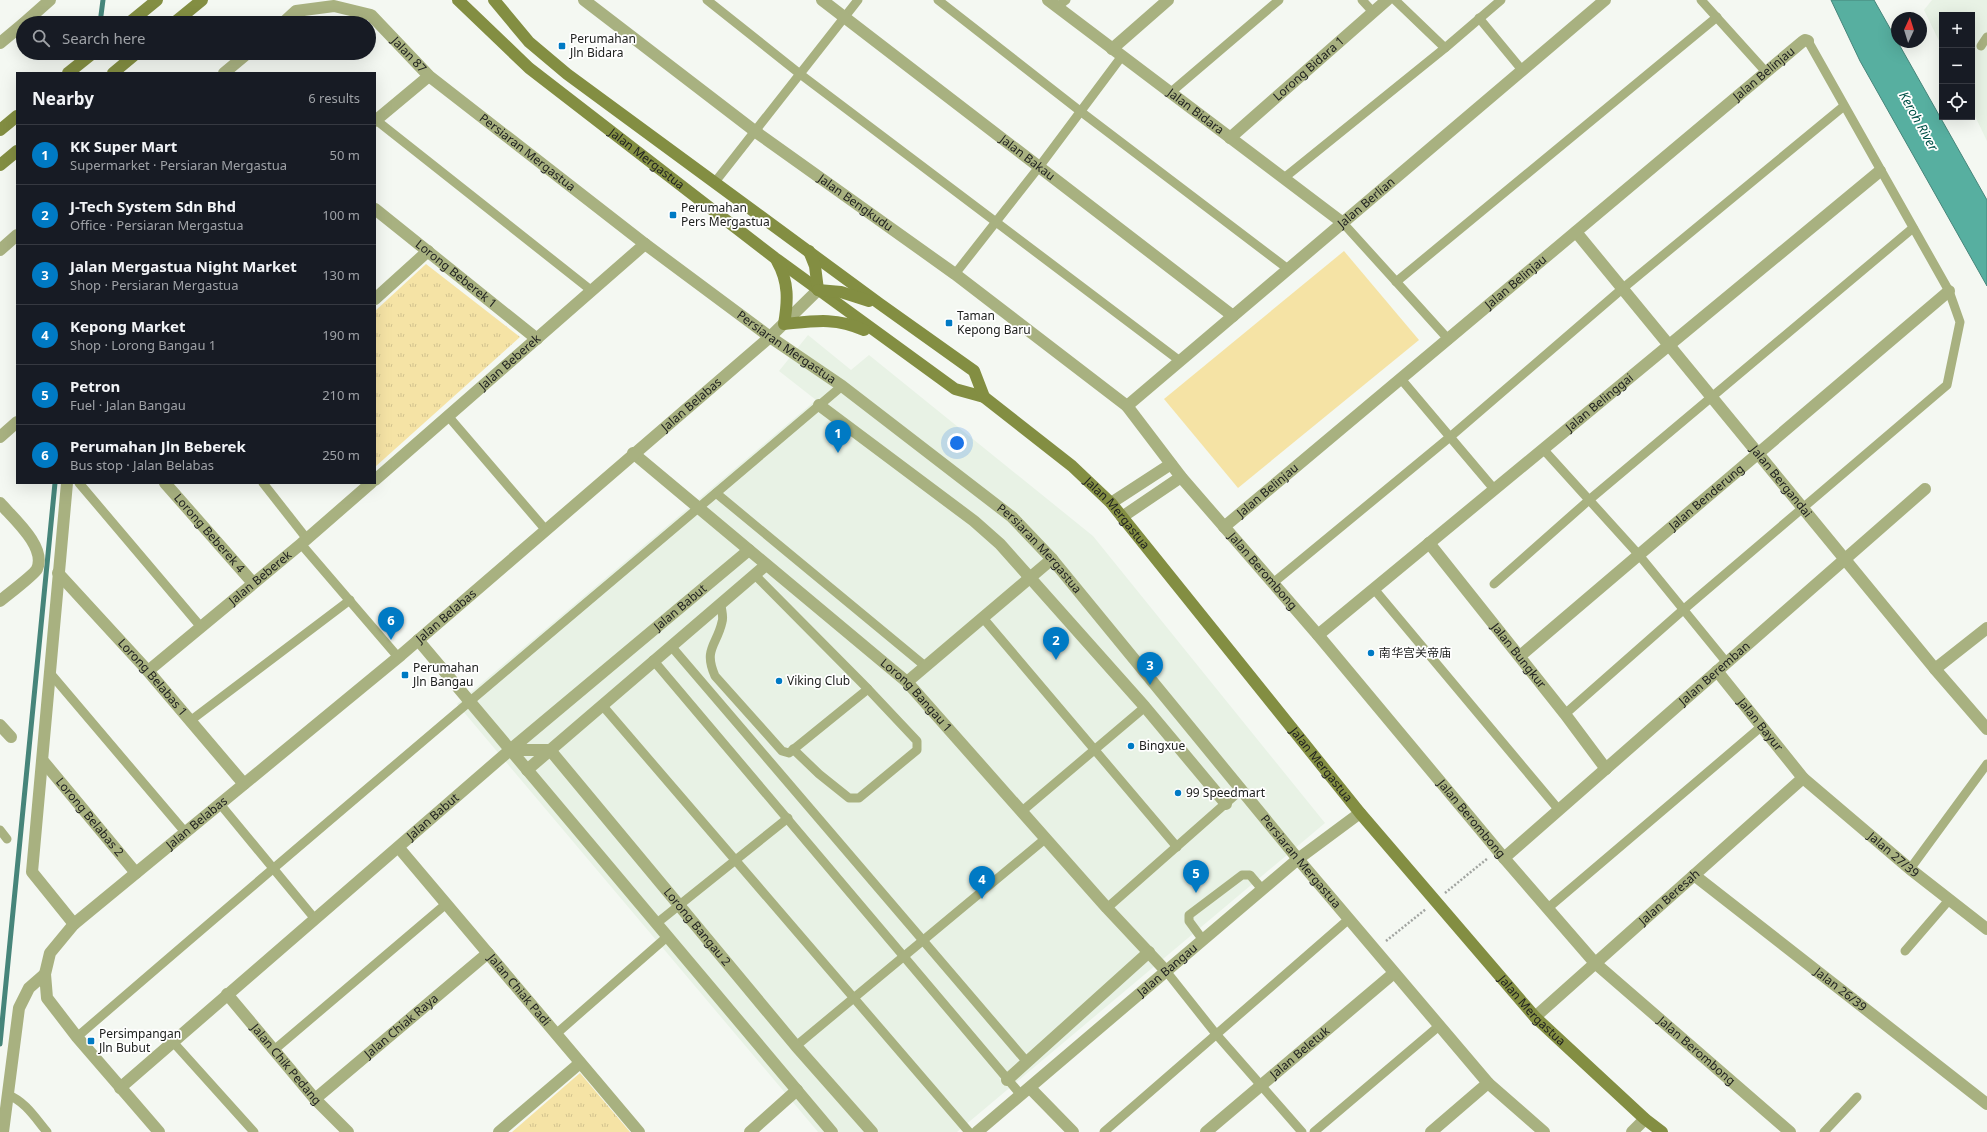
<!DOCTYPE html>
<meta charset="utf-8">
<style>
:root{--surface:#171b24;--page:#242831;--text:#f1f3f6;--muted:#9ea1a6;--line:#363941;--accent:#007ac4}
body{margin:0;font-family:"Noto Sans","Noto Sans SC",sans-serif;background:var(--page);color:var(--text)}
.controls{position:absolute;right:12px;top:12px;display:grid;overflow:hidden;border-radius:0px;box-shadow:0 4px 16px #0002}
.controls button{width:36px;height:36px;display:grid;place-items:center;padding:0;border:0;border-bottom:1px solid var(--line);background:var(--surface);color:var(--text);font:20px sans-serif}
.compass{position:absolute;left:1891px;top:12px;width:36px;height:36px;border-radius:50%;background:var(--surface);box-shadow:0 4px 16px #0002;rotate:4deg}
.you{position:absolute;left:957px;top:443px;width:14px;height:14px;margin:-10px;border:3px solid #fff;border-radius:50%;background:#1a73e8;box-shadow:0 0 0 6px #1a73e833}
.badge{display:grid;place-items:center;width:26px;height:26px;border-radius:50%;background:var(--accent);color:#fff;font-size:13px;font-weight:700}
.pin{position:absolute;translate:-50% -33px;filter:drop-shadow(0 1px 2px #0008)}
.pin::after{content:'';position:absolute;top:21px;width:14px;height:12px;background:inherit;clip-path:polygon(0 0,100% 0,50% 100%)}
.list{margin:0;padding:0;list-style:none}
h2{display:flex;justify-content:space-between;align-items:center;height:52px;margin:0;padding:0 16px;font-size:17px}
h2 small{font-size:13px;font-weight:400;color:var(--muted)}
.list li{display:grid;grid-template-columns:26px 1fr auto;gap:12px;align-items:center;box-sizing:border-box;height:60px;padding:0 16px;border-top:1px solid var(--line)}
.list b{display:block;font-size:15px;white-space:nowrap}
.list p{margin:0;font-size:13px;white-space:nowrap;color:var(--muted)}
.list em{font-size:13px;font-style:normal;color:var(--muted)}
.icon{flex:none;width:22px;height:22px;fill:none;stroke:currentColor;stroke-width:2;stroke-linecap:round;stroke-linejoin:round}
.map{position:relative;flex:none;width:1987px;height:1132px;overflow:hidden}
.search{position:absolute;background:var(--surface);box-shadow:0 4px 16px #0002;left:16px;top:16px;width:360px;height:44px;display:flex;align-items:center;gap:10px;box-sizing:border-box;padding:0 14px;border-radius:22px;color:var(--muted);font-size:15px}
.panel{position:absolute;background:var(--surface);box-shadow:0 4px 16px #0002;left:16px;top:72px;width:360px;height:412px;border-radius:0px}
.map>svg:first-child{display:block}
.built{fill:#e8f2e5}
.park{fill:url(#park-tufts)}
.pitch{fill:#f5e3a5}
.water{fill:#57afa0;stroke:#46857a}
.lines{fill:none;stroke-linecap:round;stroke-linejoin:round}
.stream{stroke:#46857a;stroke-width:5}
.path{stroke:#a1a4a0;stroke-width:2.5;stroke-dasharray:2 2;stroke-linecap:butt}
.service{stroke:#a8b180;stroke-width:9}
.minor{stroke:#a8b180;stroke-width:12}
.tertiary{stroke:#a8b180;stroke-width:12}
.secondary{stroke:#838e42;stroke-width:12}
.poi-dot{fill:#007ac4;stroke:#fff;stroke-width:1.5}
.labels{text-anchor:middle;stroke-width:3.5;stroke-linejoin:round;paint-order:stroke}
.poi-label{font-size:12px;fill:#202220;stroke:#fff;text-anchor:start}
.street-label{font-size:12px;fill:#202220;stroke:#fff}
.water-label{font-size:13px;font-style:italic;fill:#005147;stroke:#fff}
</style>
<div class="map">
<svg width="1987" height="1132" viewBox="0 0 1987 1132">
<defs>
<pattern id="park-tufts" width="24" height="20" patternUnits="userSpaceOnUse"><rect width="24" height="20" fill="#f5e3a5"/><path d="M3 7l-1-3M5 7V3M7 7l1-3M15 17l-1-3M17 17v-4M19 17l1-3" fill="none" stroke="#d2c28e"/></pattern>
</defs>
<rect width="100%" height="100%" fill="#f4f8f2"/>
<g class="built">
<polygon points="1932,0 1987,0 1987,141 1972,110 1972,15 1942,15 1942,47 1924,10"/>
<polygon points="808,335 851,370 869,355 1093,536 1325,823 957,1132 818,1132 457,704 816,400 779,371"/>
</g>
<g class="park">
<polygon points="426,264 520,337 375,467 375,311"/>
<polygon points="580,1073 630,1132 512,1132"/>
</g>
<polygon class="pitch" points="1344,251 1419,340 1238,488 1164,399"/>
<polygon class="water" points="1831,0 1874,0 1987,200 1987,286 1860,61"/>
<g class="lines">
<g class="stream">
<polyline points="100,23 103,0"/>
<polyline points="0,1044 55,483"/>
</g>
<g class="path">
<polyline points="1445,893 1488,858"/>
<polyline points="1386,941 1426,909"/>
</g>
<g class="service">
<polyline points="707,0 800,74 1180,361"/>
<polyline points="938,0 1080,111 1288,269"/>
<polyline points="1362,0 1373,12"/>
<polyline points="1395,0 1445,48"/>
<polyline points="1701,0 1766,72"/>
<polyline points="1057,7 1066,0"/>
<polyline points="1479,18 1522,70"/>
<polyline points="1981,46 1987,37"/>
<polyline points="1170,93 1279,0"/>
<polyline points="376,120 592,291"/>
<polyline points="1284,178 1445,48 1501,0"/>
<polyline points="715,182 858,0"/>
<polyline points="1343,223 1449,340"/>
<polyline points="955,274 1039,167 1122,56"/>
<polyline points="1396,282 1717,17"/>
<polyline points="1401,379 1494,489"/>
<polyline points="448,416 545,529"/>
<polyline points="1543,449 1639,555 1727,663"/>
<polyline points="79,483 201,627"/>
<polyline points="263,483 307,539"/>
<polyline points="716,493 925,666"/>
<polyline points="301,544 398,657"/>
<polyline points="755,575 868,689 917,741 917,750 859,798 849,798 819,774 793,749"/>
<polyline points="1273,583 1450,437 1622,289 1844,106"/>
<polyline points="1494,584 1589,500 1913,228"/>
<polyline points="1374,589 1559,810"/>
<path d="M721,604C721,609 724,617 722,622C717,645 703,649 715,676L782,751L789,753L868,689"/>
<polyline points="983,618 1177,847"/>
<polyline points="671,646 1027,1062"/>
<polyline points="653,660 1021,1095"/>
<polyline points="50,673 185,832"/>
<polyline points="602,705 969,1132"/>
<polyline points="1565,714 1683,610 1947,385 1960,322 1949,291 1808,41"/>
<polyline points="190,721 350,600"/>
<polyline points="220,804 315,919"/>
<polyline points="1021,812 1145,707"/>
<polyline points="0,830 7,839"/>
<polyline points="1910,869 1987,764"/>
<polyline points="1107,908 1242,789"/>
<polyline points="1548,908 1762,726"/>
<polyline points="657,923 788,818"/>
<polyline points="1203,940 1189,921 1189,915 1242,875 1250,875 1262,889"/>
<polyline points="1905,951 1949,900"/>
<polyline points="1166,971 1216,1034 1302,1132"/>
<polyline points="556,1034 668,936"/>
<path d="M77,1037C330,818 587,603 842,386"/>
<polyline points="173,1042 254,1132"/>
<polyline points="796,1046 1045,839"/>
<polyline points="274,1050 446,904"/>
<path d="M8,1095C25,1101 36,1119 47,1132"/>
<polyline points="1104,1132 1349,919"/>
<polyline points="1314,1132 1439,1026"/>
<polyline points="1824,1132 1857,1097"/>
</g>
<g class="minor">
<path id="s1" d="M584,0L756,132L955,274L1127,406L1181,477L1318,635L1504,858L1595,963L1790,1132"/>
<path id="s2" d="M822,0L1233,316"/>
<path id="s3" d="M1048,0L1343,223"/>
<polyline points="24,23 50,0"/>
<path id="s4" d="M283,23L296,11L334,6L371,15L429,76L645,244L770,337L842,386L1012,517L1052,559L1298,859L1488,1083L1544,1132"/>
<polyline points="0,43 23,24"/>
<polyline points="1112,49 1168,0"/>
<polyline points="224,73 248,53"/>
<polyline points="375,121 429,76"/>
<path id="s5" d="M1230,138L1387,0"/>
<path id="s6" d="M375,209L537,339"/>
<path id="s7" d="M1576,232L1935,669L1987,729"/>
<polyline points="0,250 17,235"/>
<polyline points="375,299 428,251"/>
<polyline points="819,405 974,521 1000,544 1145,707 1226,804"/>
<path id="s8" d="M1127,406L1605,0"/>
<polyline points="0,437 17,422"/>
<path id="s9" d="M633,453L907,682L1107,908L1166,971"/>
<path id="s10" d="M375,480L645,244"/>
<polyline points="67,483 32,872 74,924"/>
<path id="s11" d="M165,483L253,583"/>
<path d="M0,503C13,518 47,547 37,569C34,575 7,595 0,601"/>
<polyline points="1111,503 1171,464"/>
<polyline points="1122,517 1181,477"/>
<path id="s12" d="M1224,527L1802,42L1805,40L1808,41"/>
<path id="s13" d="M1429,543L1565,714L1606,769"/>
<path id="s14" d="M58,573L148,671L244,784"/>
<path id="s15" d="M1318,635L1880,171"/>
<polyline points="418,640 832,1132"/>
<path id="s16" d="M1520,656L1949,291"/>
<polyline points="1935,669 1987,628"/>
<path id="s17" d="M148,671L301,544L371,483"/>
<path id="s18" d="M1717,671L1803,778L1910,869L1987,929"/>
<polyline points="907,682 1052,559"/>
<polyline points="0,725 11,737"/>
<path id="s19" d="M510,750H550L796,1046L872,1132"/>
<path id="s20" d="M43,761L136,873"/>
<polyline points="527,770 766,565"/>
<path id="s21" d="M399,848L639,1132"/>
<path id="s22" d="M1504,858L1925,489"/>
<path id="s23" d="M1694,875L1987,1104"/>
<path id="s24" d="M227,994L315,1099L348,1132"/>
<path id="s25" d="M1535,1017L1803,778"/>
<polyline points="1007,1080 1149,952"/>
<path id="s26" d="M120,1088L510,750L749,550"/>
<polyline points="1030,1088 1073,1132"/>
<path id="s27" d="M315,1099L488,953"/>
<polyline points="3,1132 19,1008 29,988 45,974"/>
<polyline points="499,1132 580,1063"/>
<polyline points="750,1132 797,1090"/>
<path id="s28" d="M1206,1132L1394,973"/>
<polyline points="1431,1132 1488,1083"/>
<polyline points="1632,1132 1645,1119"/>
</g>
<g class="tertiary">
<path id="s29" d="M159,1132L77,1037L47,998L45,974L50,953L74,924L401,655L770,337L818,290"/>
<path id="s30" d="M977,1132L1298,859L1360,813"/>
</g>
<g class="secondary">
<path id="s31" d="M458,0L529,68L775,258L955,389L984,397L1072,466L1111,503L1360,813L1535,1017L1645,1119L1662,1132"/>
<polyline points="494,0 529,42 567,74 880,304 974,371 984,397"/>
<polyline points="129,23 157,0"/>
<polyline points="174,23 202,0"/>
<polyline points="68,73 93,53"/>
<polyline points="113,73 137,53"/>
<polyline points="0,130 17,116"/>
<polyline points="0,165 17,151"/>
<polyline points="809,251 815,266 818,290"/>
<path d="M777,261C789,282 788,301 784,324C814,321 835,317 864,330"/>
<polyline points="818,290 841,292 869,301"/>
</g>
</g>
<g class="poi-dot">
<rect x="558" y="42" width="8" height="8" rx="2"/>
<rect x="669" y="211" width="8" height="8" rx="2"/>
<rect x="945" y="319" width="8" height="8" rx="2"/>
<circle cx="1371" cy="653" r="4"/>
<rect x="401" y="671" width="8" height="8" rx="2"/>
<circle cx="779" cy="681" r="4"/>
<circle cx="1131" cy="746" r="4"/>
<circle cx="1178" cy="793" r="4"/>
<rect x="87" y="1037" width="8" height="8" rx="2"/>
</g>
<g class="labels">
<g class="poi-label">
<text x="570" y="43">Perumahan<tspan x="570" dy="14">Jln Bidara</tspan></text>
<text x="681" y="212">Perumahan<tspan x="681" dy="14">Pers Mergastua</tspan></text>
<text x="957" y="320">Taman<tspan x="957" dy="14">Kepong Baru</tspan></text>
<text x="1379" y="657">南华宫关帝庙</text>
<text x="413" y="672">Perumahan<tspan x="413" dy="14">Jln Bangau</tspan></text>
<text x="787" y="685">Viking Club</text>
<text x="1139" y="750">Bingxue</text>
<text x="1186" y="797">99 Speedmart</text>
<text x="99" y="1038">Persimpangan<tspan x="99" dy="14">Jln Bubut</tspan></text>
</g>
<g class="street-label">
<text dy="4" stroke="none"><textPath href="#s4" startOffset="149">Jalan 87</textPath></text>
<text dy="4" stroke="none"><textPath href="#s5" startOffset="105">Lorong Bidara 1</textPath></text>
<text dy="4" stroke="none"><textPath href="#s12" startOffset="705">Jalan Belinjau</textPath></text>
<text dy="4" stroke="none"><textPath href="#s3" startOffset="185">Jalan Bidara</textPath></text>
<text dy="4" stroke="none"><textPath href="#s4" startOffset="303">Persiaran Mergastua</textPath></text>
<text dy="4" stroke="none"><textPath href="#s2" startOffset="259">Jalan Bakau</textPath></text>
<text dy="4" stroke="none"><textPath href="#s31" startOffset="247">Jalan Mergastua</textPath></text>
<text dy="4" stroke="none"><textPath href="#s1" startOffset="339">Jalan Bengkudu</textPath></text>
<text dy="4" stroke="none"><textPath href="#s8" startOffset="314">Jalan Berlian</textPath></text>
<text dy="4" stroke="none"><textPath href="#s6" startOffset="104">Lorong Beberek 1</textPath></text>
<text dy="4" stroke="none"><textPath href="#s12" startOffset="381">Jalan Belinjau</textPath></text>
<text dy="4" stroke="none"><textPath href="#s4" startOffset="627">Persiaran Mergastua</textPath></text>
<text dy="4" stroke="none"><textPath href="#s10" startOffset="179">Jalan Beberek</textPath></text>
<text dy="4" stroke="none"><textPath href="#s15" startOffset="365">Jalan Belinggai</textPath></text>
<text dy="4" stroke="none"><textPath href="#s29" startOffset="1065">Jalan Belabas</textPath></text>
<text dy="4" stroke="none"><textPath href="#s7" startOffset="323">Jalan Bergandai</textPath></text>
<text dy="4" stroke="none"><textPath href="#s12" startOffset="57">Jalan Belinjau</textPath></text>
<text dy="4" stroke="none"><textPath href="#s16" startOffset="245">Jalan Benderung</textPath></text>
<text dy="4" stroke="none"><textPath href="#s31" startOffset="839">Jalan Mergastua</textPath></text>
<text dy="4" stroke="none"><textPath href="#s11" startOffset="67">Lorong Beberek 4</textPath></text>
<text dy="4" stroke="none"><textPath href="#s4" startOffset="951">Persiaran Mergastua</textPath></text>
<text dy="4" stroke="none"><textPath href="#s1" startOffset="892">Jalan Berombong</textPath></text>
<text dy="4" stroke="none"><textPath href="#s17" startOffset="146">Jalan Beberek</textPath></text>
<text dy="4" stroke="none"><textPath href="#s26" startOffset="738">Jalan Babut</textPath></text>
<text dy="4" stroke="none"><textPath href="#s29" startOffset="741">Jalan Belabas</textPath></text>
<text dy="4" stroke="none"><textPath href="#s13" startOffset="144">Jalan Bungkur</textPath></text>
<text dy="4" stroke="none"><textPath href="#s22" startOffset="280">Jalan Beremban</textPath></text>
<text dy="4" stroke="none"><textPath href="#s14" startOffset="141">Lorong Belabas 1</textPath></text>
<text dy="4" stroke="none"><textPath href="#s9" startOffset="373">Lorong Bangau 1</textPath></text>
<text dy="4" stroke="none"><textPath href="#s18" startOffset="69">Jalan Bayur</textPath></text>
<text dy="4" stroke="none"><textPath href="#s31" startOffset="1163">Jalan Mergastua</textPath></text>
<text dy="4" stroke="none"><textPath href="#s20" startOffset="73">Lorong Belabas 2</textPath></text>
<text dy="4" stroke="none"><textPath href="#s26" startOffset="414">Jalan Babut</textPath></text>
<text dy="4" stroke="none"><textPath href="#s1" startOffset="1216">Jalan Berombong</textPath></text>
<text dy="4" stroke="none"><textPath href="#s29" startOffset="417">Jalan Belabas</textPath></text>
<text dy="4" stroke="none"><textPath href="#s18" startOffset="256">Jalan 27/39</textPath></text>
<text dy="4" stroke="none"><textPath href="#s4" startOffset="1359">Persiaran Mergastua</textPath></text>
<text dy="4" stroke="none"><textPath href="#s25" startOffset="180">Jalan Beresah</textPath></text>
<text dy="4" stroke="none"><textPath href="#s19" startOffset="270">Lorong Bangau 2</textPath></text>
<text dy="4" stroke="none"><textPath href="#s30" startOffset="250">Jalan Bangau</textPath></text>
<text dy="4" stroke="none"><textPath href="#s23" startOffset="186">Jalan 26/39</textPath></text>
<text dy="4" stroke="none"><textPath href="#s21" startOffset="186">Jalan Chiak Padi</textPath></text>
<text dy="4" stroke="none"><textPath href="#s31" startOffset="1487">Jalan Mergastua</textPath></text>
<text dy="4" stroke="none"><textPath href="#s27" startOffset="113">Jalan Chiak Raya</textPath></text>
<text dy="4" stroke="none"><textPath href="#s1" startOffset="1540">Jalan Berombong</textPath></text>
<text dy="4" stroke="none"><textPath href="#s28" startOffset="123">Jalan Beletuk</textPath></text>
<text dy="4" stroke="none"><textPath href="#s24" startOffset="92">Jalan Chik Pedang</textPath></text>
</g>
<g class="water-label">
<text transform="translate(1919 121) rotate(61)" y="5">Keroh River</text>
</g>
</g>
</svg>
<div class="controls">
<button>+</button>
<button>−</button>
<button><svg class="icon" aria-label="locate" viewBox="0 0 24 24"><circle cx="12" cy="12" r="6"/><path d="M12 2v4M12 18v4M2 12h4M18 12h4"/></svg></button>
</div>
<svg class="compass" viewBox="-18 -18 36 36"><path d="M0-13l5 13h-10z" fill="#e53935"/><path d="M0 13l5-13h-10z" fill="#9ea1a6"/></svg>
<div class="you"></div>
<div class="pin badge" style="left:838px;top:453px">1</div>
<div class="pin badge" style="left:1056px;top:660px">2</div>
<div class="pin badge" style="left:1150px;top:685px">3</div>
<div class="pin badge" style="left:982px;top:899px">4</div>
<div class="pin badge" style="left:1196px;top:893px">5</div>
<div class="pin badge" style="left:391px;top:640px">6</div>
<div class="search"><svg class="icon" aria-label="search" viewBox="0 0 24 24"><circle cx="10" cy="10" r="6"/><path d="M15 15l6 6"/></svg>Search here</div>
<section class="panel">
<h2>Nearby<small>6 results</small></h2>
<ul class="list">
<li><span class="badge">1</span><div><b>KK Super Mart</b><p>Supermarket · Persiaran Mergastua</p></div><em>50 m</em></li>
<li><span class="badge">2</span><div><b>J-Tech System Sdn Bhd</b><p>Office · Persiaran Mergastua</p></div><em>100 m</em></li>
<li><span class="badge">3</span><div><b>Jalan Mergastua Night Market</b><p>Shop · Persiaran Mergastua</p></div><em>130 m</em></li>
<li><span class="badge">4</span><div><b>Kepong Market</b><p>Shop · Lorong Bangau 1</p></div><em>190 m</em></li>
<li><span class="badge">5</span><div><b>Petron</b><p>Fuel · Jalan Bangau</p></div><em>210 m</em></li>
<li><span class="badge">6</span><div><b>Perumahan Jln Beberek</b><p>Bus stop · Jalan Belabas</p></div><em>250 m</em></li>
</ul>
</section>
</div>
